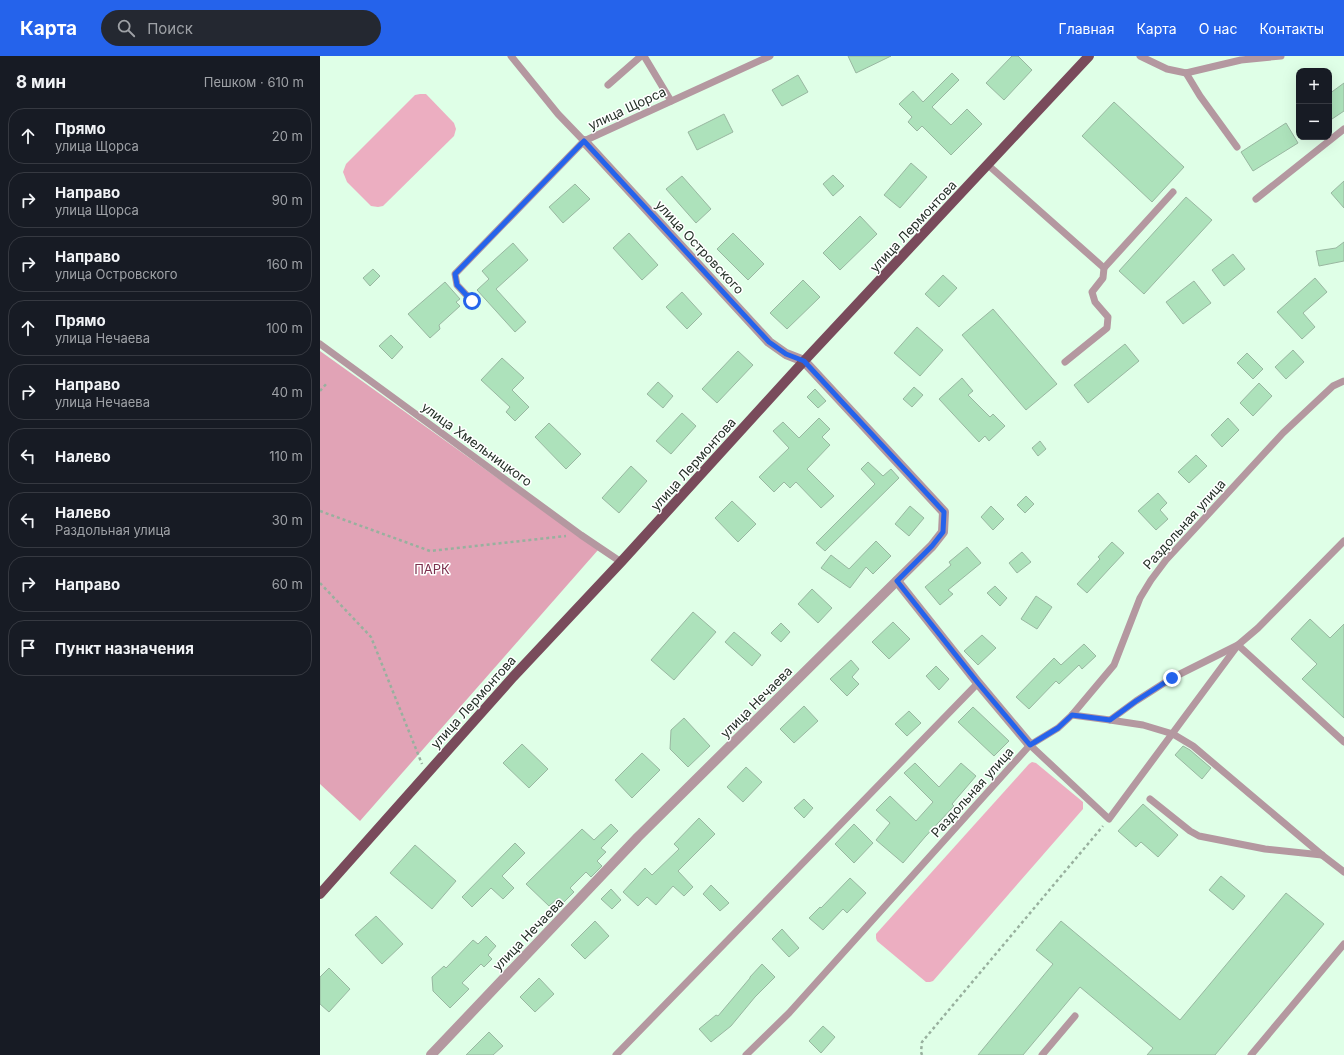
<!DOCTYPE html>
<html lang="ru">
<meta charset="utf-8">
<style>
:root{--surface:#171b24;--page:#242831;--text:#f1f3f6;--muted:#9ea1a6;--line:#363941;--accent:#2563eb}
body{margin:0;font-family:Inter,sans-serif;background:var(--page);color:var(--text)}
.controls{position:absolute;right:12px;top:12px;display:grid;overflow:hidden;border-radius:8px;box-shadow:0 4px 16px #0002}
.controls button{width:36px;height:36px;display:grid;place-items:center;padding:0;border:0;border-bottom:1px solid var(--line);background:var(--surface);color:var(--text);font:20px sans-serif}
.stop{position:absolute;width:12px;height:12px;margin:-9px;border:3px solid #2563eb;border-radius:50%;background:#fff}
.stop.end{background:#2563eb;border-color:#fff;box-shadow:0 1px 4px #0008}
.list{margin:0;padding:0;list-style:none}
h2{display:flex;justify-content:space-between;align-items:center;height:52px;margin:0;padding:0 16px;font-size:17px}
h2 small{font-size:13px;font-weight:400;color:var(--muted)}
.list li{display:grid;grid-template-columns:26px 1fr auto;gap:12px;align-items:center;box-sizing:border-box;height:56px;margin:0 8px 8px;padding:0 8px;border:1px solid var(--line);border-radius:16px}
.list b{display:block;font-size:15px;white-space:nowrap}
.list p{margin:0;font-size:13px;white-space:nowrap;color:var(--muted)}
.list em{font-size:13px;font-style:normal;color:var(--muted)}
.icon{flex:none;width:22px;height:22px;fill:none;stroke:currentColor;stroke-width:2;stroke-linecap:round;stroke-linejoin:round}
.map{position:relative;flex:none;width:1024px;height:999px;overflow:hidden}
header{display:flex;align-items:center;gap:24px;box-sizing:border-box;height:56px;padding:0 20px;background:var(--accent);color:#fff}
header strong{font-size:19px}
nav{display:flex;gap:22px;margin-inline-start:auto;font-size:14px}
.search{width:280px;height:36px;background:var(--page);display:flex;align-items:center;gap:10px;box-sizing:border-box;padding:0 14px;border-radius:22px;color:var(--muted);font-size:15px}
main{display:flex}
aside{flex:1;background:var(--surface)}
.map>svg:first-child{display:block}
.green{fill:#ecaec1}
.forest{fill:#e1a3b6}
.building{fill:#ade2bb;stroke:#99b7a1}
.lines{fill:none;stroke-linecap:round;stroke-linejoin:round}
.path{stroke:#98b09e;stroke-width:2.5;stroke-dasharray:3 3;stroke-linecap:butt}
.lane{stroke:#b498a0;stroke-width:7}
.street{stroke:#b498a0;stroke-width:10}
.primary{stroke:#794b5b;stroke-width:10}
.route{stroke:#2563eb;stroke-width:5}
.labels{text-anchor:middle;stroke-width:3;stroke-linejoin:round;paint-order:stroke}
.street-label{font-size:13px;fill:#243027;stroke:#fff}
.park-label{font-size:13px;fill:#7a304d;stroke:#fff}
</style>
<header>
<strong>Карта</strong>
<div class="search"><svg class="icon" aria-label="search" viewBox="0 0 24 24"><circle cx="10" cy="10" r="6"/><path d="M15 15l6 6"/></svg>Поиск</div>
<nav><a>Главная</a><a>Карта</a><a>О нас</a><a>Контакты</a></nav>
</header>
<main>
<aside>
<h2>8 мин<small>Пешком · 610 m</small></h2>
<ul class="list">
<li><svg class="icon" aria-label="ahead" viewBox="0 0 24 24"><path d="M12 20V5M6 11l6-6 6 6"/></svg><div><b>Прямо</b><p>улица Щорса</p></div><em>20 m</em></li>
<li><svg class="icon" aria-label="right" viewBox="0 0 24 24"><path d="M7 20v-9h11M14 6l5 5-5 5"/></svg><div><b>Направо</b><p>улица Щорса</p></div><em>90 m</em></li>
<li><svg class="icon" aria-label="right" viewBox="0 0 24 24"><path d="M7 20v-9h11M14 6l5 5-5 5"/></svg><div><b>Направо</b><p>улица Островского</p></div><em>160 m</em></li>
<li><svg class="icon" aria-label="ahead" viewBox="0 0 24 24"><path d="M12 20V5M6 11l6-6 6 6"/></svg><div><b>Прямо</b><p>улица Нечаева</p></div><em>100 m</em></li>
<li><svg class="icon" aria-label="right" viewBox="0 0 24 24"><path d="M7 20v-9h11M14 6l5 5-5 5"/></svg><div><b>Направо</b><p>улица Нечаева</p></div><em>40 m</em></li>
<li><svg class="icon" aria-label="left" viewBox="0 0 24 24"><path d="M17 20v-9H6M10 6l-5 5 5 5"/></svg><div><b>Налево</b></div><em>110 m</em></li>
<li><svg class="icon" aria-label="left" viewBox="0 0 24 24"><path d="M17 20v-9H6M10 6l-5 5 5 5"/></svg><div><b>Налево</b><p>Раздольная улица</p></div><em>30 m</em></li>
<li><svg class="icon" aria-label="right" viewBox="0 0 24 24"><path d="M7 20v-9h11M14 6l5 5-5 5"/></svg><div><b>Направо</b></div><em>60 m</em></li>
<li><svg class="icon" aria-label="arrive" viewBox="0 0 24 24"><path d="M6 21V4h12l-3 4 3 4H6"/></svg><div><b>Пункт назначения</b></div></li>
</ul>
</aside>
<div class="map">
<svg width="1024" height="999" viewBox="0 0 1024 999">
<rect width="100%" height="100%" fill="#dfffe7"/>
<g class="green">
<polygon points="100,38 106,38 134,67 136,73 134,80 63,150 58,151 51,150 27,126 23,116 26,108 95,39"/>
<polygon points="712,706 716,707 763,746 763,753 613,925 610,926 606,926 557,885 556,882 556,878 709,708"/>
</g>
<polygon class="forest" points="0,295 278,494 40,765 0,728"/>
<g class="building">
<polygon points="528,0 571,0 536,17"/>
<polygon points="692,0 698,0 712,14 684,44 666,27"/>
<polygon points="632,17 639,24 612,51 631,69 647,53 662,68 631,99 602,70 597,75 588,66 592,61 579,48 593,35 603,46"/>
<polygon points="478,19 488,36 462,50 452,34"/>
<polygon points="1024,27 1024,55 1009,65 1009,38"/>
<polygon points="794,46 864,111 832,146 762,80"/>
<polygon points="404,58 413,76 377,94 368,76"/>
<polygon points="966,67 978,87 933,115 921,96"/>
<polygon points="591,107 607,121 580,152 564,139"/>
<polygon points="513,119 524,130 513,140 503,128"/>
<polygon points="362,120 391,153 376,167 346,133"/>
<polygon points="1024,125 1024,152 1011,137"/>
<polygon points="255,128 270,143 243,167 229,151"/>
<polygon points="866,141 892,164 824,238 799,215"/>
<polygon points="540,160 557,178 520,214 503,197"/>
<polygon points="309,177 338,209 322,224 293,192"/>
<polygon points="413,177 444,208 428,224 397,193"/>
<polygon points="1024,186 1024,205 999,210 996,195 1016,192"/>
<polygon points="193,187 208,204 176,233 206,266 195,276 157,234 169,223 162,215"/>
<polygon points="913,198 925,213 904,230 892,214"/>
<polygon points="53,213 60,220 50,230 43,222"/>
<polygon points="623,219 637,232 619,251 605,238"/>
<polygon points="995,222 1007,236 983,257 995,271 982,283 957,256"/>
<polygon points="483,224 500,241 467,273 450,257"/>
<polygon points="874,225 891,247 863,268 846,246"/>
<polygon points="125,226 140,243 136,246 140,250 119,269 120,273 110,282 88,258"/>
<polygon points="362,236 382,258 367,273 346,251"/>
<polygon points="673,253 737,328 706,354 642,279"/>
<polygon points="597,271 623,294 600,320 574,297"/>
<polygon points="71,279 83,291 72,303 59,290"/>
<polygon points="805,288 819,305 768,347 754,329"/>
<polygon points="973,294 984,306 966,323 955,311"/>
<polygon points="418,295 433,309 397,347 382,333"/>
<polygon points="927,297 943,313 933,323 917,307"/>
<polygon points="182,302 204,322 192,334 209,351 195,365 186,356 190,351 161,324"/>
<polygon points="642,322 653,335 648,339 670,361 673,358 685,370 669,385 665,380 659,386 619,343"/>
<polygon points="338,326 353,340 343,352 327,338"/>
<polygon points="939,327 952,340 933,360 920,347"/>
<polygon points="594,331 603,339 592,351 583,343"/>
<polygon points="495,333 506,345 498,352 487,341"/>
<polygon points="362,357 376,370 351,398 336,385"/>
<polygon points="499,362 510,373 502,381 510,389 487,413 514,440 501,452 476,426 470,432 464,426 454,436 439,421 469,392 453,375 463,366 479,382"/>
<polygon points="908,362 919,374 902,391 891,379"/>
<polygon points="229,367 261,398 246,413 215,381"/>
<polygon points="720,385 726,393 718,400 712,392"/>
<polygon points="876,399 887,410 869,427 858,416"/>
<polygon points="548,406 563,420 571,413 579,422 505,495 496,487 555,428 541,413"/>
<polygon points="311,410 327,425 299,457 282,442"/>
<polygon points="838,437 847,447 840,454 848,463 836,474 818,455"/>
<polygon points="706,440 714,448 705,457 697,449"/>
<polygon points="412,445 436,468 418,486 395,462"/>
<polygon points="590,450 604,462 589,480 575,468"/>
<polygon points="671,450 684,463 673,474 661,461"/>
<polygon points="556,485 571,500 553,518 546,511 530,532 501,512 511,499 529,513"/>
<polygon points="792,486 804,497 790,512 767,537 757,528 780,503 778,501"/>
<polygon points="647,491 661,507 628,534 633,538 620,549 605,531 631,509 629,506"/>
<polygon points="702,496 711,506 697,517 689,507"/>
<polygon points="675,530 687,542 680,550 667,537"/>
<polygon points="492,533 512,552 498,567 478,548"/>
<polygon points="716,540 732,551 717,573 701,563"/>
<polygon points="373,556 396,576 354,624 331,604"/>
<polygon points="990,563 1010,582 1024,568 1024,662 982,623 997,608 971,583"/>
<polygon points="573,566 590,583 569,603 552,586"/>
<polygon points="461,567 470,576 461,586 451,577"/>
<polygon points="414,576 441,599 432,610 405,586"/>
<polygon points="662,579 676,592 658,609 644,595"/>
<polygon points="764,588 776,600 762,613 759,609 739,628 736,625 709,653 696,641 734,602 741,609"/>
<polygon points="531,604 539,613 532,621 539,628 527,640 510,623"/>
<polygon points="616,610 629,623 619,634 606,620"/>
<polygon points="484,650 498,665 474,687 460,673"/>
<polygon points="653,651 689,685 674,700 638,666"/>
<polygon points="589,655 601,667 587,680 575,668"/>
<polygon points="364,662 390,690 368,711 350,693 351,674"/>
<polygon points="202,688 228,713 209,732 183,707"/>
<polygon points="863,690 870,694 891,712 882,723 855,699"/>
<polygon points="322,697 340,714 312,742 295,724"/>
<polygon points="595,707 619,731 641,707 656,720 632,748 634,750 605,781 583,807 556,784 570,767 556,754 570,740 596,765 613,746 584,717"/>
<polygon points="426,711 442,726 423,746 407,731"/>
<polygon points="484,743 493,752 484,762 474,752"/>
<polygon points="823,748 858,779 838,801 821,786 816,791 798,775"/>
<polygon points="379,762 395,778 358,815 373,831 364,840 353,830 336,849 327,841 318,850 303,836 325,812 332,819 359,793 354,788"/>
<polygon points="291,768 298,775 281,792 286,796 277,805 282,810 271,821 266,816 250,832 254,836 243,847 238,842 229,850 206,828 262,773 274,784"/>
<polygon points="534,768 553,787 534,807 515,788"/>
<polygon points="195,787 205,797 182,820 194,832 183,843 171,832 152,851 142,841"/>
<polygon points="95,789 136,825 112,853 70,817"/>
<polygon points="901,820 925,840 913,854 889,834"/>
<polygon points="530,822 546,837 527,857 523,853 503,874 489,862 500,851 501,852"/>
<polygon points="391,829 409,847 400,855 383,838"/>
<polygon points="291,833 301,844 292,853 281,843"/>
<polygon points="966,837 1004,868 895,999 827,999 833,992 760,931 703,999 658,999 733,908 716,894 741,865 860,964"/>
<polygon points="56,860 83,888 62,908 35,879"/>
<polygon points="275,865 289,880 265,903 251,889"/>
<polygon points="462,873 479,892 469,901 452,883"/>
<polygon points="166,880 176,890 168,899 172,903 164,911 161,908 142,927 149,933 130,952 113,935 112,921 124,910 126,912 153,884 158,888"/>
<polygon points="442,908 455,921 435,941 411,970 391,986 379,973 396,959 398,960 430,922 430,921"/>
<polygon points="9,912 30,933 9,956 0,948 0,921"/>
<polygon points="219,922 234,938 215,956 200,941"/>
<polygon points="503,970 515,981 501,997 489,985"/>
<polygon points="169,976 183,990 173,999 146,999"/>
</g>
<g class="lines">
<g class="path">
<polyline points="0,335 7,327"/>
<polyline points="0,455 110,495 246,480"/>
<polyline points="0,527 51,581 102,708"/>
<polyline points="602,999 601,996 602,986 783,770"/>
</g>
<g class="lane">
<polyline points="191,0 238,58 264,85"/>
<polyline points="324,0 351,45"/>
<polyline points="820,0 847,13 866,17 921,4 961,0"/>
<polyline points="866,17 880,40 917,91"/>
<polyline points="288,29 321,0"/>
<polyline points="668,109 784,212 783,222 772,236 775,246 788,261 787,272 745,306"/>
<polyline points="936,143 1024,73"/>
<polyline points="784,212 853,136"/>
<polyline points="152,245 137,229 135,218 264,85 450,0"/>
<polyline points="0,288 261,479 301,506"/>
<polyline points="752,659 790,664 816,645 852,622 918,589 938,572 1024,485"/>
<polyline points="790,664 823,669 853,678 873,690 1002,799 1024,816"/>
<polyline points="710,689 789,763 918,589 1024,686"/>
<polyline points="830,743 870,775 879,780 945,793 1002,799"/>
<polyline points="296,999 658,627"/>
<polyline points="426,999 469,957 710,689 738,672 752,659 794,609 820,542 831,524 846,504 963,377 1013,330 1024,325"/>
<polyline points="722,999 755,960"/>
<polyline points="931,999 1024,888"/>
</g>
<g class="street">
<polyline points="577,525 658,627 710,689"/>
<polyline points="111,999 318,781 612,490 623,476 624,456 484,305 466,298 449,286 264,85"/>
</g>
<polyline class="primary" points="0,838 193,621 301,506 484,305 769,0"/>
</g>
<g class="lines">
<polyline class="route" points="152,245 137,229 135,218 264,85 449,286 466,298 484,305 624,456 623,476 612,490 577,525 658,627 710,689 738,672 752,659 790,664 816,645 852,622"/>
</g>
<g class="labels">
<g class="street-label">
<text transform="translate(307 52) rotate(-25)" y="5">улица Щорса</text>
<text transform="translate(593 170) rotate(-47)" y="5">улица Лермонтова</text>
<text transform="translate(380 191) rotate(47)" y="5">улица Островского</text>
<text transform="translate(157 388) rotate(36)" y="5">улица Хмельницкого</text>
<text transform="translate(373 408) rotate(-48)" y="5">улица Лермонтова</text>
<text transform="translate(864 468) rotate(-48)" y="5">Раздольная улица</text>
<text transform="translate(153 646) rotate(-48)" y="5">улица Лермонтова</text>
<text transform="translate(436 646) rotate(-45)" y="5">улица Нечаева</text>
<text transform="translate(652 736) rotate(-48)" y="5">Раздольная улица</text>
<text transform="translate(208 878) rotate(-46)" y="5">улица Нечаева</text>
</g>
<g class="park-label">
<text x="112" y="518">ПАРК</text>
</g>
</g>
</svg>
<div class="controls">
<button>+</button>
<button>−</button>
</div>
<div class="stop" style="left:152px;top:245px"></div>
<div class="stop end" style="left:852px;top:622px"></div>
</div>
</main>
